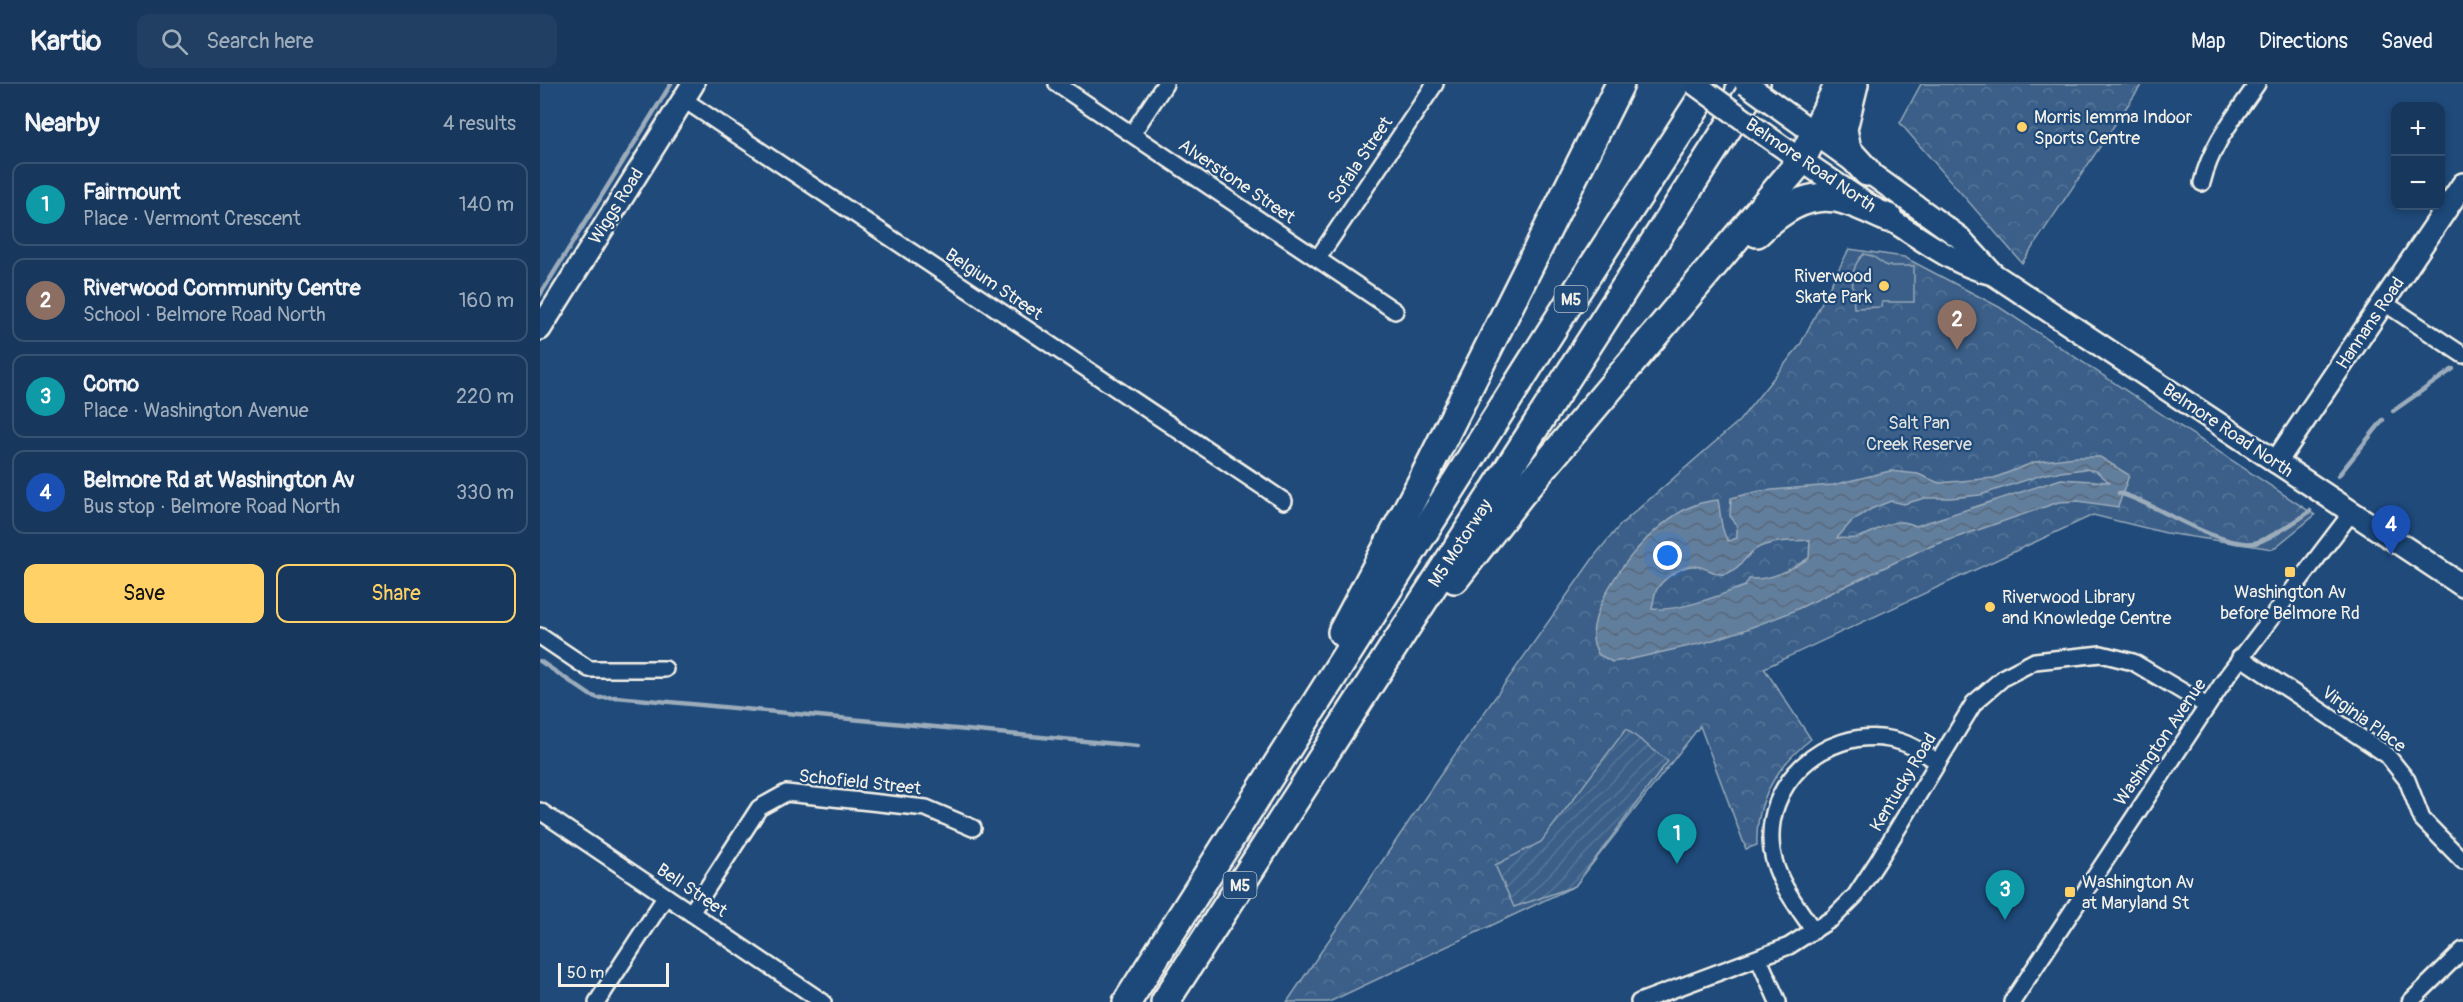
<!DOCTYPE html>
<meta charset="utf-8">
<style>
:root{--surface:#17385c;--page:#203f62;--text:#f1f3f6;--muted:#9eacbb;--line:#365272;--accent:#ffd166}
body{margin:0;font-family:Pangolin,sans-serif;background:var(--page);color:var(--text)}
.controls{position:absolute;right:18px;top:18px;display:grid;overflow:hidden;border-radius:12px;box-shadow:0 3px 9px #0003}
.controls button{width:54px;height:54px;display:grid;place-items:center;padding:0;border:0;border-bottom:2px solid var(--line);background:var(--surface);color:var(--text);font:30px sans-serif}
.scale{position:absolute;left:18px;bottom:15px;width:111px;box-sizing:border-box;padding-left:6px;border:3px solid #f4f1e8;border-top:0;font-size:16px;line-height:21px;white-space:nowrap;color:#f4f1e8;-webkit-text-stroke:4px #1f4a7a;paint-order:stroke}
.you{position:absolute;left:1128px;top:472px;width:21px;height:21px;margin:-15px;border:4px solid #fff;border-radius:50%;background:#1a73e8;box-shadow:0 0 0 9px #1a73e833}
.badge{display:grid;place-items:center;width:39px;height:39px;border-radius:50%;background:var(--accent);color:#fff;font-size:20px;font-weight:700}
.pin{position:absolute;translate:-50% -50px;filter:drop-shadow(0 2px 3px #0008)}
.pin::after{content:'';position:absolute;top:32px;width:21px;height:18px;background:inherit;clip-path:polygon(0 0,100% 0,50% 100%)}
.list{margin:0;padding:0;list-style:none}
h2{display:flex;justify-content:space-between;align-items:center;height:78px;margin:0;padding:0 24px;font-size:26px}
h2 small{font-size:20px;font-weight:400;color:var(--muted)}
.list li{display:grid;grid-template-columns:39px 1fr auto;gap:18px;align-items:center;box-sizing:border-box;height:84px;margin:0 12px 12px;padding:0 12px;border:2px solid var(--line);border-radius:12px}
.list b{display:block;font-size:22px;white-space:nowrap}
.list p{margin:0;font-size:20px;white-space:nowrap;color:var(--muted)}
.list em{font-size:20px;font-style:normal;color:var(--muted)}
.actions{display:flex;gap:12px;padding:18px 24px}
.actions a{flex:1;padding:14px 0;border:2px solid var(--accent);border-radius:12px;text-align:center;font-size:21px;color:var(--accent)}
.actions .main{background:var(--accent);color:#111}
.icon{flex:none;width:33px;height:33px;fill:none;stroke:currentColor;stroke-width:2;stroke-linecap:round;stroke-linejoin:round}
.map{position:relative;flex:none;width:1923px;height:918px;overflow:hidden}
header{display:flex;align-items:center;gap:36px;box-sizing:border-box;height:84px;padding:0 30px;background:var(--surface);border-bottom:2px solid var(--line)}
header strong{font-size:28px}
nav{display:flex;gap:33px;margin-inline-start:auto;font-size:21px}
.search{width:420px;height:54px;background:var(--page);display:flex;align-items:center;gap:15px;box-sizing:border-box;padding:0 21px;border-radius:12px;color:var(--muted);font-size:22px}
main{display:flex}
aside{flex:1;background:var(--surface)}
.map>svg:first-child{display:block}
.forest{fill:url(#forest-crowns);stroke:#97a8b8;stroke-width:1.5}
.garden{fill:url(#garden-furrows);stroke:#97a8b8;stroke-width:1.5}
.pitch{fill:#3a5f88;stroke:#97a8b8;stroke-width:1.5}
.water{fill:url(#water-waves);stroke:#9cacbb;stroke-width:1.5;fill-rule:evenodd}
.lines{fill:none;stroke-linecap:round;stroke-linejoin:round}
.stream{stroke:#9cacbb;stroke-width:4.5}
.minor-casing{stroke:#f4f1e8;stroke-width:20}
.secondary-casing{stroke:#f4f1e8;stroke-width:26}
.motorway-casing{stroke:#f4f1e8;stroke-width:32}
.minor{stroke:#1f4a7a;stroke-width:15}
.secondary{stroke:#1f4a7a;stroke-width:21}
.motorway{stroke:#1f4a7a;stroke-width:27}
.secondary-bridge-casing{stroke:#f4f1e8;stroke-width:26;stroke-linecap:butt}
.secondary-bridge{stroke:#1f4a7a;stroke-width:21}
.poi-dot{fill:#ffd166;stroke:#1f4a7a;stroke-width:2}
.labels{text-anchor:middle;stroke-width:4.5;stroke-linejoin:round;paint-order:stroke}
.shield{fill:#1f4a7a;stroke:#b4bfc7;stroke-width:1.5}
.shield-label{font-size:16px;font-weight:bold;fill:#f4f1e8}
.poi-label{font-size:18px;fill:#f4f1e8;stroke:#1f4a7a;text-anchor:start}
.street-label{font-size:18px;fill:#f4f1e8;stroke:#1f4a7a}
.park-label{font-size:18px;fill:#e1e2de;stroke:#1f4a7a}
</style>
<header>
<strong>Kartio</strong>
<div class="search"><svg class="icon" aria-label="search" viewBox="0 0 24 24"><circle cx="10" cy="10" r="6"/><path d="M15 15l6 6"/></svg>Search here</div>
<nav><a>Map</a><a>Directions</a><a>Saved</a></nav>
</header>
<main>
<aside>
<h2>Nearby<small>4 results</small></h2>
<ul class="list">
<li><span class="badge" style="background:#0f9aa8">1</span><div><b>Fairmount</b><p>Place · Vermont Crescent</p></div><em>140 m</em></li>
<li><span class="badge" style="background:#8d6e63">2</span><div><b>Riverwood Community Centre</b><p>School · Belmore Road North</p></div><em>160 m</em></li>
<li><span class="badge" style="background:#0f9aa8">3</span><div><b>Como</b><p>Place · Washington Avenue</p></div><em>220 m</em></li>
<li><span class="badge" style="background:#1a4fb4">4</span><div><b>Belmore Rd at Washington Av</b><p>Bus stop · Belmore Road North</p></div><em>330 m</em></li>
</ul>
<div class="actions"><a class="main">Save</a><a>Share</a></div>
</aside>
<div class="map">
<svg width="1923" height="918" viewBox="0 0 1923 918">
<defs>
<pattern id="forest-crowns" width="20" height="18" patternUnits="userSpaceOnUse" patternTransform="scale(1.5)"><rect width="20" height="18" fill="#3a5f88"/><path d="M2 6a3 3 0 1 1 6 0M12 15a3 3 0 1 1 6 0" fill="none" stroke="#577699"/></pattern>
<pattern id="garden-furrows" width="10" height="10" patternUnits="userSpaceOnUse" patternTransform="scale(1.5)"><rect width="10" height="10" fill="#3a5f88"/><path d="M-1 1l2-2M0 10L10 0M9 11l2-2" fill="none" stroke="#577699"/></pattern>
<pattern id="water-waves" width="16" height="10" patternUnits="userSpaceOnUse" patternTransform="scale(1.5)"><rect width="16" height="10" fill="#627e9d"/><path d="M0 5q4-4 8 0t8 0" fill="none" stroke="#58687a"/></pattern>
</defs>
<rect width="100%" height="100%" fill="#1f4a7a"/>
<filter id="ink" filterUnits="userSpaceOnUse"><feTurbulence type="fractalNoise" baseFrequency=".0167" numOctaves="2"/><feDisplacementMap in="SourceGraphic" scale="12" xChannelSelector="R" yChannelSelector="G"/><feConvolveMatrix kernelMatrix="1 2 1 2 8 2 1 2 1" color-interpolation-filters="sRGB"/></filter>
<g filter="url(#ink)">
<g class="forest">
<polygon points="1381,0 1602,0 1482,179 1360,39"/>
<path d="M1309,165L1364,173L1459,223L1775,431L1733,465L1626,449L1553,431L1224,584L1271,655C1237,682 1215,717 1217,761L1206,765L1160,642L1035,802L789,918H747L899,693L1056,470L1081,440L1199,337L1260,261Z"/>
</g>
<polygon class="garden" points="1086,645 1128,677 1035,802 974,823 955,781 1001,758"/>
<path class="pitch" d="M1324,170L1332,172L1347,182H1374V218H1342L1341,223L1314,224C1313,205 1308,183 1324,170Z"/>
<path class="water" d="M1536,373H1560L1589,391L1578,423L1538,417L1519,418L1383,465L1249,529L1204,546L1167,558L1092,575L1072,578L1058,570C1056,564 1052,558 1053,552C1054,506 1113,436 1155,421C1162,418 1170,417 1178,416C1181,430 1180,445 1188,457L1197,454V441L1190,432L1191,414L1220,407L1293,401L1350,387L1378,390L1399,399L1454,394L1495,378ZM1545,385L1556,387L1569,398L1521,395L1376,442C1350,430 1339,449 1316,454C1310,455 1302,454 1297,454L1312,437L1331,425L1351,417L1364,420L1385,414H1410L1440,411L1505,390ZM1270,456L1269,474C1250,486 1233,496 1209,495L1205,502C1177,512 1142,527 1112,525C1113,520 1114,512 1116,507C1121,496 1141,482 1153,482C1166,481 1176,494 1188,489C1201,484 1206,471 1216,465C1230,456 1254,457 1270,456Z"/>
<g class="lines">
<g class="stream">
<polyline points="0,211 131,0"/>
<polyline points="1853,327 1913,285"/>
<polyline points="1798,392 1843,336"/>
<path d="M1579,409C1616,419 1677,464 1714,459C1726,457 1760,435 1770,427"/>
<polyline points="0,577 50,611 58,614 76,613 598,662"/>
</g>
<g class="minor-casing">
<g id="minor">
<polyline points="517,0 855,227"/>
<polyline points="143,15 744,417"/>
<polyline points="592,50 625,0"/>
<path d="M1662,99C1671,61 1695,32 1717,0"/>
<polyline points="778,174 895,0"/>
<polyline points="1843,218 1923,271"/>
<polyline points="0,552 49,585 125,585"/>
<polyline points="1700,573 1847,671 1867,696 1882,735 1923,777"/>
<polyline points="0,727 283,918"/>
<polyline points="151,829 219,724 246,709 386,724 433,744"/>
<path d="M1274,847C1257,822 1237,798 1232,767C1222,700 1284,644 1349,655C1368,658 1382,668 1398,678"/>
<polyline points="1219,875 1238,918"/>
<polyline points="57,918 126,812"/>
<polyline points="1099,918 1249,862 1293,834 1315,812 1338,777 1434,619 1464,593 1495,577 1561,570 1593,578 1667,622"/>
<polyline points="1472,918 1688,591 1812,428"/>
<polyline points="1870,918 1923,866"/>
</g>
</g>
<g class="secondary-casing">
<g id="secondary">
<polyline points="1231,18 1419,153 1453,190 1923,502"/>
<path d="M1214,43C1260,76 1308,108 1356,139C1387,159 1416,181 1453,190"/>
<polyline points="0,245 153,0"/>
<polyline points="1736,378 1923,100"/>
</g>
</g>
<g class="motorway-casing">
<g id="motorway">
<polyline points="1314,0 1303,45 1307,66 1327,88"/>
<path d="M1217,149C1237,129 1265,109 1295,114C1313,117 1331,127 1348,134"/>
<polyline points="915,495 981,410 1261,77 1299,0"/>
<polyline points="802,548 882,397 1080,0"/>
<polyline points="587,918 1027,222 1171,0"/>
<polyline points="625,918 1216,0"/>
</g>
</g>
<use href="#minor" class="minor"/>
<use href="#secondary" class="secondary"/>
<use href="#motorway" class="motorway"/>
<g class="secondary-bridge-casing">
<g id="secondary-bridge">
<polyline points="1155,0 1214,43"/>
<polyline points="1206,0 1231,18"/>
</g>
</g>
<use href="#secondary-bridge" class="secondary-bridge"/>
</g>
</g>
<g class="poi-dot">
<circle cx="1482" cy="43" r="6"/>
<circle cx="1344" cy="202" r="6"/>
<rect x="1744" y="482" width="12" height="12" rx="3"/>
<circle cx="1450" cy="523" r="6"/>
<rect x="1524" y="802" width="12" height="12" rx="3"/>
</g>
<g class="labels">
<g class="shield">
<rect x="1014.5" y="202" width="33" height="26" rx="4.5"/>
<rect x="683.5" y="788" width="33" height="26" rx="4.5"/>
</g>
<g class="shield-label">
<text x="1031" y="221">M5</text>
<text x="700" y="807">M5</text>
</g>
<g class="poi-label">
<text x="1494" y="39">Morris Iemma Indoor<tspan x="1494" dy="21">Sports Centre</tspan></text>
<text x="1332" y="198" text-anchor="end">Riverwood<tspan x="1332" dy="21">Skate Park</tspan></text>
<text x="1750" y="514" text-anchor="middle">Washington Av<tspan x="1750" dy="21">before Belmore Rd</tspan></text>
<text x="1462" y="519">Riverwood Library<tspan x="1462" dy="21">and Knowledge Centre</tspan></text>
<text x="1542" y="804">Washington Av<tspan x="1542" dy="21">at Maryland St</tspan></text>
</g>
<g class="street-label">
<text transform="translate(820 76) rotate(-56)" y="6">Sofala Street</text>
<text transform="translate(1271 81) rotate(34)" y="6">Belmore Road North</text>
<text transform="translate(697 97) rotate(34)" y="6">Alverstone Street</text>
<text transform="translate(76 122) rotate(-58)" y="6">Wiggs Road</text>
<text transform="translate(454 200) rotate(34)" y="6">Belgium Street</text>
<text transform="translate(1830 239) rotate(-56)" y="6">Hannans Road</text>
<text transform="translate(1688 346) rotate(34)" y="6">Belmore Road North</text>
<text transform="translate(920 459) rotate(-57)" y="6">M5 Motorway</text>
<text transform="translate(1824 635) rotate(36)" y="6">Virginia Place</text>
<text transform="translate(1620 658) rotate(-56)" y="6">Washington Avenue</text>
<text transform="translate(320 698) rotate(6)" y="6">Schofield Street</text>
<text transform="translate(1363 698) rotate(-59)" y="6">Kentucky Road</text>
<text transform="translate(152 806) rotate(34)" y="6">Bell Street</text>
</g>
<g class="park-label">
<text x="1379" y="345">Salt Pan<tspan x="1379" dy="21">Creek Reserve</tspan></text>
</g>
</g>
</svg>
<div class="controls">
<button>+</button>
<button>−</button>
</div>
<div class="scale">50 m</div>
<div class="you"></div>
<div class="pin badge" style="left:1137px;top:780px;background:#0f9aa8">1</div>
<div class="pin badge" style="left:1417px;top:266px;background:#8d6e63">2</div>
<div class="pin badge" style="left:1465px;top:836px;background:#0f9aa8">3</div>
<div class="pin badge" style="left:1851px;top:471px;background:#1a4fb4">4</div>
</div>
</main>
